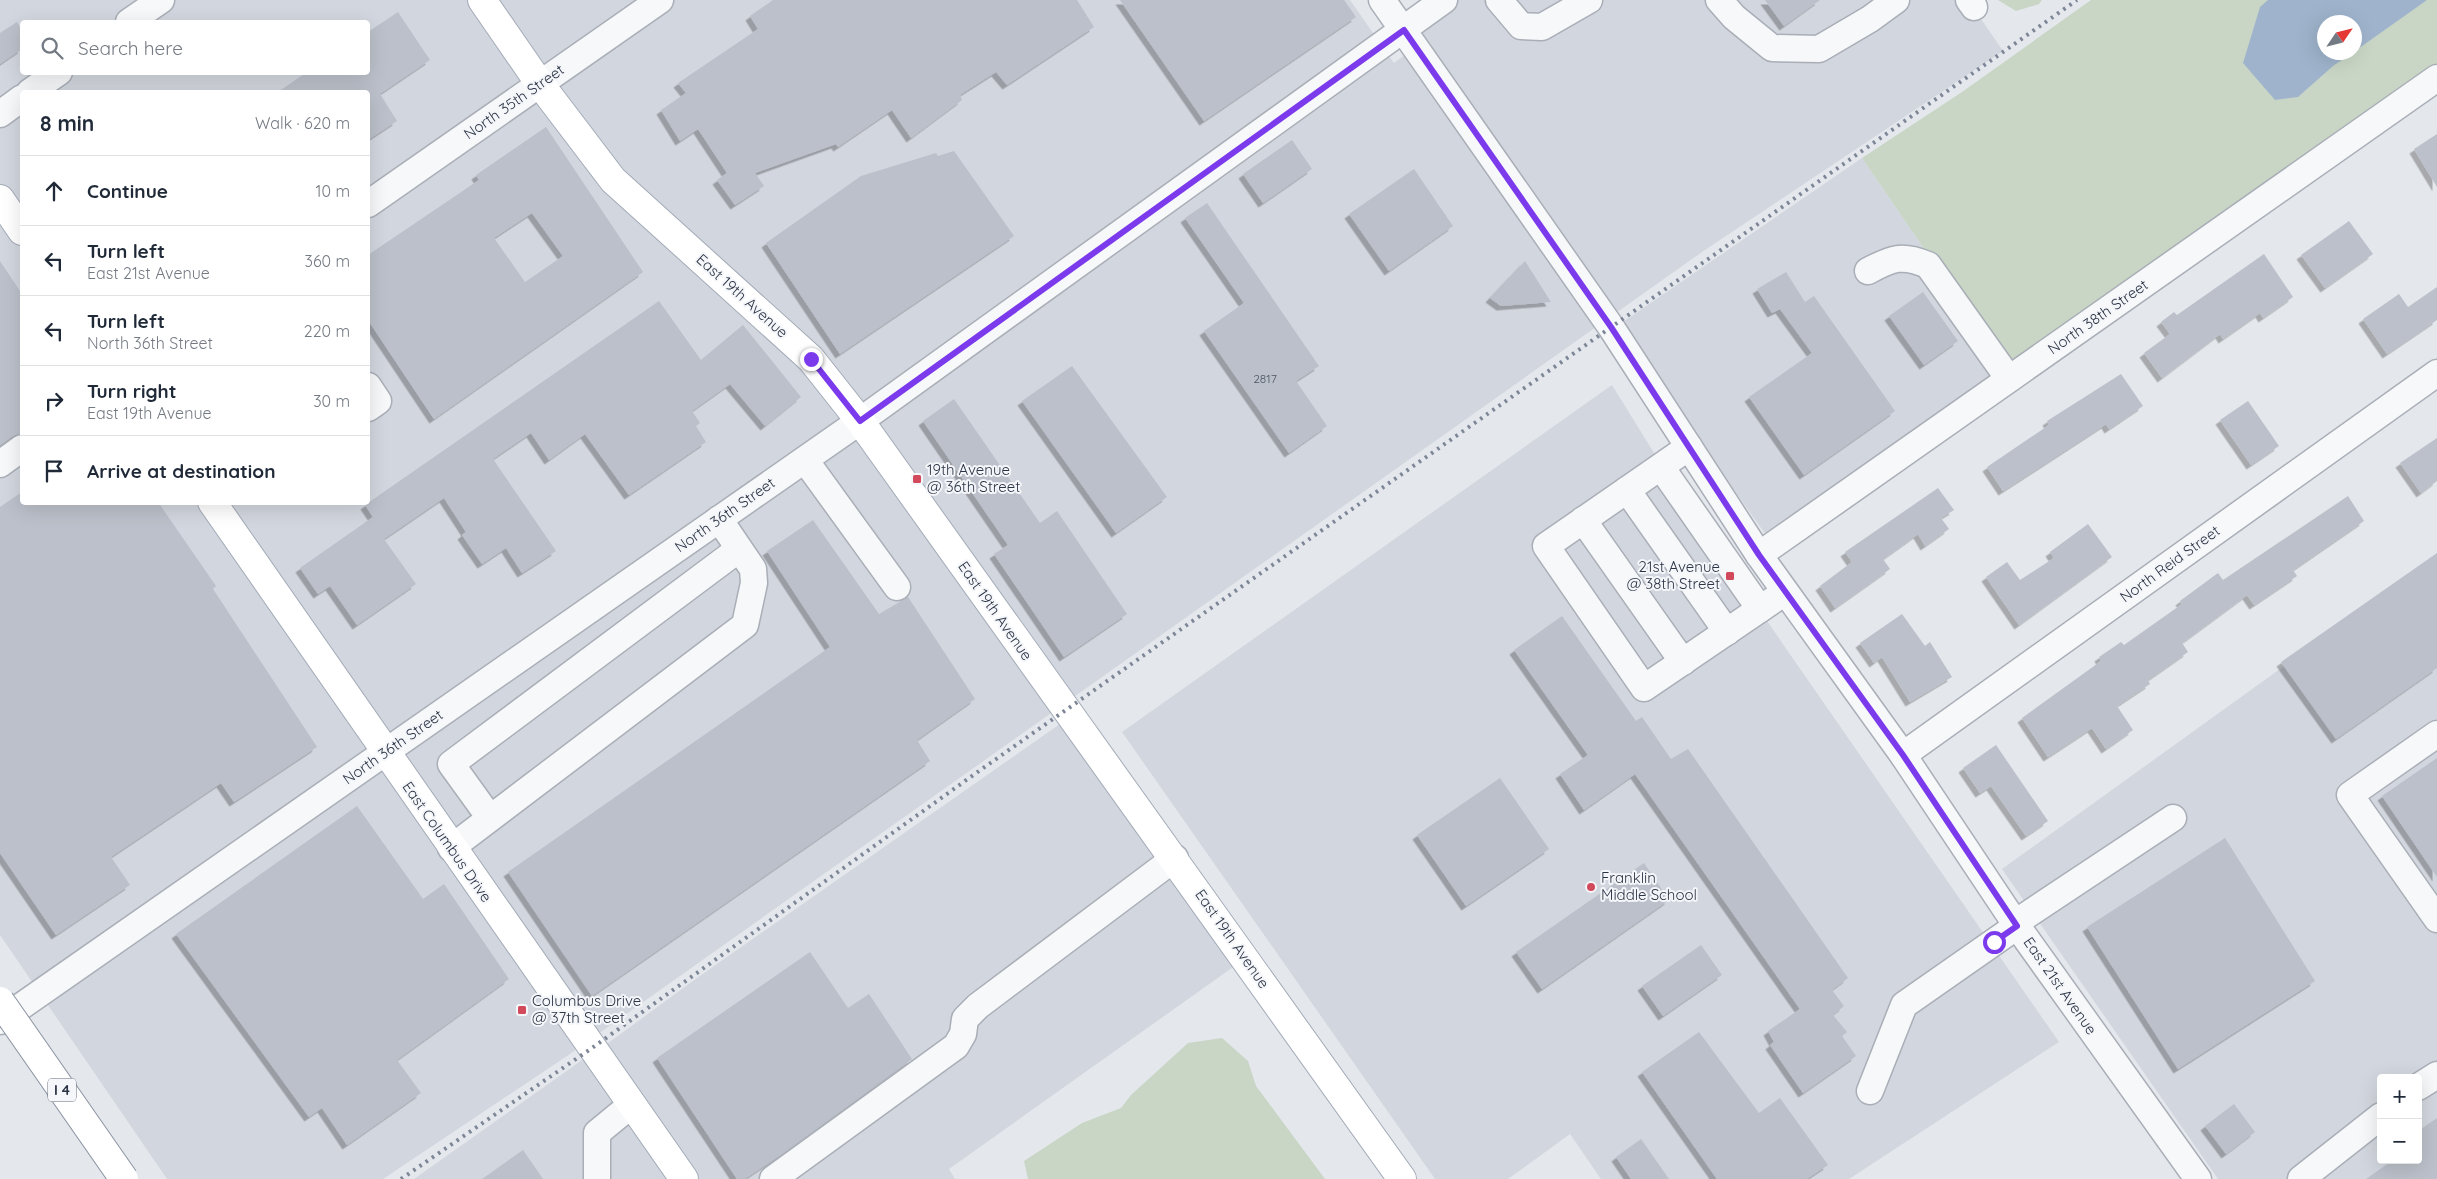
<!DOCTYPE html>
<meta charset="utf-8">
<style>
:root{--surface:#fff;--page:#f2f2f3;--text:#1f2937;--muted:#747a83;--line:#e0e1e3}
body{margin:0;font-family:Quicksand,sans-serif;background:var(--page);color:var(--text)}
.controls{position:absolute;right:15px;bottom:15px;display:grid;overflow:hidden;border-radius:5px;box-shadow:0 5px 20px #0002}
.controls button{width:45px;height:45px;display:grid;place-items:center;padding:0;border:0;border-bottom:1px solid var(--line);background:var(--surface);color:var(--text);font:25px sans-serif}
.compass{position:absolute;left:2317px;top:15px;width:45px;height:45px;border-radius:50%;background:var(--surface);box-shadow:0 5px 20px #0002;rotate:55deg}
.stop{position:absolute;width:15px;height:15px;margin:-11px;border:4px solid #7c3aed;border-radius:50%;background:#fff}
.stop.end{background:#7c3aed;border-color:#fff;box-shadow:0 1px 5px #0008}
.list{margin:0;padding:0;list-style:none}
h2{display:flex;justify-content:space-between;align-items:center;height:65px;margin:0;padding:0 20px;font-size:21px}
h2 small{font-size:16px;font-weight:400;color:var(--muted)}
.list li{display:grid;grid-template-columns:32px 1fr auto;gap:15px;align-items:center;box-sizing:border-box;height:70px;padding:0 20px;border-top:1px solid var(--line)}
.list b{display:block;font-size:19px;white-space:nowrap}
.list p{margin:0;font-size:16px;white-space:nowrap;color:var(--muted)}
.list em{font-size:16px;font-style:normal;color:var(--muted)}
.icon{flex:none;width:28px;height:28px;fill:none;stroke:currentColor;stroke-width:2;stroke-linecap:round;stroke-linejoin:round}
.map{position:relative;flex:none;width:2437px;height:1179px;overflow:hidden}
.search{position:absolute;background:var(--surface);box-shadow:0 5px 20px #0002;left:20px;top:20px;width:350px;height:55px;display:flex;align-items:center;gap:12px;box-sizing:border-box;padding:0 18px;border-radius:5px;color:var(--muted);font-size:19px}
.panel{position:absolute;background:var(--surface);box-shadow:0 5px 20px #0002;left:20px;top:90px;width:350px;height:415px;border-radius:5px}
.map>svg:first-child{display:block}
.built{fill:#d2d6de;fill-rule:evenodd}
.green{fill:#c9d6c5;fill-rule:evenodd}
.water{fill:#9fb4cc}
.building{fill:#bbc0ca;fill-rule:evenodd;filter:url(#shadow)}
.lines{fill:none;stroke-linecap:round;stroke-linejoin:round}
.minor-casing{stroke:#a9aeb7;stroke-width:29}
.major-casing{stroke:#a3abb8;stroke-width:30}
.minor{stroke:#f7f8fa;stroke-width:26}
.major{stroke:#fff;stroke-width:28}
.rail{stroke:#7d8696;stroke-width:4;stroke-dasharray:2.5 5;stroke-linecap:butt}
.highway-bridge-casing{stroke:#8b94a3;stroke-width:30;stroke-linecap:butt}
.highway-bridge{stroke:#fff;stroke-width:28}
.route{stroke:#7c3aed;stroke-width:6}
.poi-dot{fill:#d1495b;stroke:#f4f6f9;stroke-width:2}
.labels{text-anchor:middle;stroke-width:4;stroke-linejoin:round;paint-order:stroke}
.number-label{font-size:12px;fill:#4f5766}
.shield{fill:#f4f6f9;stroke:#676e7b;stroke-width:1}
.shield-label{font-size:14px;font-weight:bold;fill:#2b3445}
.street-label{font-size:15px;fill:#2b3445;stroke:#f4f6f9}
.poi-label{font-size:15px;fill:#2b3445;stroke:#f4f6f9;text-anchor:start}
</style>
<div class="map">
<svg width="2437" height="1179" viewBox="0 0 2437 1179">
<defs>
<filter id="shadow"><feDropShadow dx="-4.5" dy="4.5" stdDeviation="0" flood-color="#0004"/></filter>
</defs>
<rect width="100%" height="100%" fill="#e4e7ec"/>
<g class="built">
<polygon points="0,0 163,0 131,22 22,22 22,72 60,73 0,114"/>
<polygon points="175,0 1350,0 1394,63 1422,42 1414,30 1454,0 1968,0 2003,51 1702,252 567,1056 383,1179 167,1179 0,935 0,121 22,106 22,502 368,502 368,92 42,92 70,73 368,72 368,22 143,22"/>
<polygon points="1862,158 2009,373 1771,542 1617,326"/>
<polygon points="1612,385 1683,500 2059,1042 1849,1179 1601,1179 1570,1134 1508,1179 1435,1179 1122,732"/>
<path d="M2437,556V1179H2218L2002,869ZM2381,1078H2418V1160H2381Z"/>
<polygon points="1070,717 1243,960 949,1169 955,1179 691,1179 600,1049 697,978"/>
<polygon points="592,1053 683,1179 414,1179"/>
</g>
<g class="green">
<polygon points="1998,0 2042,0 2039,4 2016,11"/>
<path d="M2091,0H2437V75L2009,373L1862,158L1962,92ZM2324,22H2354V52H2324Z"/>
<polygon points="1222,1038 1248,1061 1256,1086 1325,1179 1028,1179 1024,1161 1082,1123 1121,1108 1131,1095 1188,1043"/>
</g>
<polygon class="water" points="2268,0 2427,0 2355,51 2354,22 2324,22 2324,52 2352,53 2333,66 2298,97 2275,100 2243,63 2260,7"/>
<g class="building">
<polygon points="773,0 1077,0 1094,27 1007,85 996,72 960,95 962,100 911,138 892,110 838,147 836,144 755,173 764,186 735,205 717,180 727,173 698,129 680,141 661,110 686,93 678,83 758,29 750,16"/>
<polygon points="1120,0 1344,0 1356,17 1204,121"/>
<polygon points="1765,0 1820,0 1784,26"/>
<polygon points="398,12 430,60 380,94 397,121 368,140 368,92 278,92 307,72 368,72 368,32"/>
<polygon points="17,22 22,30 22,49 0,64 0,33"/>
<path d="M546,127L643,272L434,419L368,320V255L479,180L476,175ZM532,213L563,256L525,282L494,238Z"/>
<polygon points="2437,134 2437,187 2414,149"/>
<polygon points="1292,140 1312,169 1263,203 1243,174"/>
<polygon points="954,151 1014,236 840,354 766,243 861,176 936,153 938,156"/>
<polygon points="1414,169 1453,226 1389,271 1349,214"/>
<polygon points="1207,203 1319,366 1296,381 1327,426 1289,453 1204,331 1244,303 1185,218"/>
<polygon points="2349,221 2373,254 2325,288 2301,255"/>
<polygon points="2264,254 2293,297 2263,318 2260,313 2223,339 2220,334 2162,378 2144,353 2170,334 2161,322 2174,312 2177,315"/>
<polygon points="0,261 22,294 22,433 13,436 0,445"/>
<polygon points="1525,261 1551,302 1501,306 1490,298"/>
<polygon points="1786,272 1805,302 1814,296 1895,411 1804,475 1749,397 1812,353 1780,309 1772,313 1757,289"/>
<polygon points="2437,287 2437,320 2387,354 2363,319 2399,294 2408,307"/>
<polygon points="1923,292 1958,341 1924,365 1889,316"/>
<polygon points="659,301 701,360 743,325 801,397 765,426 730,384 692,411 700,423 696,426 706,442 629,495 585,434 549,460 531,433 493,459 556,551 522,573 506,548 482,564 462,535 466,532 444,498 384,539 416,584 357,625 330,586 318,594 300,568 373,517 365,505"/>
<polygon points="1072,366 1167,497 1116,533 1022,401"/>
<polygon points="2121,374 2143,406 2109,429 2106,424 2003,491 1987,467 2049,425 2047,421"/>
<polygon points="954,399 1040,523 1057,511 1127,614 1064,657 994,554 1008,545 923,421"/>
<polygon points="2248,401 2279,446 2251,465 2220,420"/>
<polygon points="2437,438 2437,481 2421,493 2400,463"/>
<polygon points="1938,488 1954,510 1941,518 1949,529 1925,546 1918,534 1883,559 1890,569 1835,608 1820,586 1852,562 1845,552"/>
<polygon points="22,492 22,502 158,502 216,586 213,589 317,747 234,802 221,783 111,857 130,885 56,935 0,853 0,507"/>
<polygon points="2348,496 2364,521 2293,570 2297,576 2254,605 2247,595 2182,643 2188,652 2148,680 2150,684 2117,706 2133,730 2106,749 2092,728 2048,757 2022,718 2101,661 2099,657 2121,642 2124,645 2182,604 2180,601 2218,573 2223,580"/>
<polygon points="813,520 879,614 908,597 975,699 917,740 930,761 592,996 508,872 830,647 767,551"/>
<polygon points="2088,524 2112,557 2019,625 1986,577 2007,562 2020,580 2054,558 2050,552"/>
<polygon points="2437,553 2437,668 2336,739 2281,662"/>
<polygon points="1902,614 1925,646 1930,642 1952,677 1910,702 1882,657 1874,663 1860,643"/>
<polygon points="1562,616 1636,721 1642,717 1671,759 1688,749 1848,978 1832,990 1844,1006 1833,1015 1847,1032 1842,1036 1856,1056 1803,1093 1770,1045 1774,1042 1768,1031 1800,1009 1635,774 1584,810 1560,774 1588,755 1514,650"/>
<polygon points="1996,745 2048,821 2026,836 1991,786 1980,793 1963,768"/>
<polygon points="2437,758 2437,877 2382,796"/>
<polygon points="1500,778 1549,849 1466,906 1417,835"/>
<polygon points="357,806 423,899 444,884 509,979 397,1060 421,1093 347,1145 322,1108 309,1117 176,934"/>
<polygon points="2225,838 2315,981 2178,1069 2087,927"/>
<polygon points="1644,863 1669,900 1542,989 1516,952"/>
<polygon points="1701,945 1722,975 1663,1016 1642,986"/>
<polygon points="810,952 848,1008 869,994 912,1059 782,1154 745,1179 737,1179 657,1058"/>
<polygon points="1699,1032 1759,1113 1780,1098 1828,1165 1807,1179 1717,1179 1642,1072"/>
<polygon points="2234,1104 2255,1132 2226,1154 2205,1126"/>
<polygon points="2437,1118 2437,1179 2366,1179 2393,1160 2418,1160 2418,1131"/>
<polygon points="1641,1139 1669,1179 1631,1179 1616,1157"/>
<polygon points="523,1150 543,1179 482,1179"/>
</g>
<g class="lines">
<g class="minor-casing">
<g id="minor">
<polyline points="1382,0 1611,327 1759,555 1903,755 2017,926 2198,1179"/>
<polyline points="1499,0 1521,26 1542,27 1589,0"/>
<polyline points="1719,0 1734,17 1772,48 1819,49 1870,19 1896,0"/>
<polyline points="1969,0 1974,7"/>
<polyline points="129,22 161,0"/>
<polyline points="30,92 59,72"/>
<polyline points="0,114 22,98"/>
<polyline points="368,204 660,0"/>
<path d="M1868,271C1892,258 1902,254 1928,265L2009,379"/>
<polyline points="368,386 378,401 368,408"/>
<polyline points="1689,447 1546,546 1644,688 1785,592"/>
<polyline points="805,460 897,587"/>
<polyline points="0,464 22,448"/>
<polyline points="1661,467 1760,609"/>
<polyline points="1627,490 1727,632"/>
<polyline points="1583,520 1683,662"/>
<polyline points="1759,555 2437,78"/>
<polyline points="2437,734 2350,795 2437,919"/>
<polyline points="1903,755 2437,373"/>
<polyline points="490,818 451,764 739,549"/>
<polyline points="451,848 745,625 754,583 753,569 719,519"/>
<polyline points="2015,923 2173,818"/>
<polyline points="0,1021 860,421 1444,0"/>
<polyline points="2418,1087 2437,1075"/>
<polyline points="1870,1091 1904,1005 2017,926"/>
<polyline points="597,1179 597,1133 631,1105"/>
<polyline points="773,1179 956,1046 963,1034 965,1019 978,1006 1175,858"/>
<polyline points="2301,1179 2381,1116"/>
</g>
</g>
<g class="major-casing">
<g id="major">
<polyline points="482,0 540,84 613,180 811,359 860,421 1402,1179"/>
<polyline points="0,199 22,231"/>
<polyline points="212,502 684,1179"/>
</g>
</g>
<use href="#minor" class="minor"/>
<use href="#major" class="major"/>
<polyline class="rail" points="401,1179 592,1048 979,771 2077,0"/>
<g class="highway-bridge-casing">
<polyline id="highway-bridge" points="0,1001 124,1179"/>
</g>
<use href="#highway-bridge" class="highway-bridge"/>
</g>
<g class="lines">
<polyline class="route" points="811,359 860,421 1404,30 1611,327 1759,555 1903,755 2017,926 1994,942"/>
</g>
<g class="poi-dot">
<rect x="912" y="474" width="10" height="10" rx="2.5"/>
<rect x="1725" y="571" width="10" height="10" rx="2.5"/>
<circle cx="1591" cy="887" r="5"/>
<rect x="517" y="1005" width="10" height="10" rx="2.5"/>
</g>
<g class="labels">
<g class="number-label">
<text x="1265" y="383">2817</text>
</g>
<rect class="shield" x="48" y="1078.5" width="28" height="23" rx="4"/>
<g class="shield-label">
<text x="62" y="1095">I 4</text>
</g>
<g class="street-label">
<text transform="translate(514 102) rotate(-35)" y="5">North 35th Street</text>
<text transform="translate(742 296) rotate(42)" y="5">East 19th Avenue</text>
<text transform="translate(2098 317) rotate(-35)" y="5">North 38th Street</text>
<text transform="translate(725 515) rotate(-35)" y="5">North 36th Street</text>
<text transform="translate(2170 564) rotate(-36)" y="5">North Reid Street</text>
<text transform="translate(995 611) rotate(55)" y="5">East 19th Avenue</text>
<text transform="translate(393 747) rotate(-35)" y="5">North 36th Street</text>
<text transform="translate(447 842) rotate(55)" y="5">East Columbus Drive</text>
<text transform="translate(1232 939) rotate(55)" y="5">East 19th Avenue</text>
<text transform="translate(2060 986) rotate(55)" y="5">East 21st Avenue</text>
</g>
<g class="poi-label">
<text x="927" y="475">19th Avenue<tspan x="927" dy="17">@ 36th Street</tspan></text>
<text x="1720" y="572" text-anchor="end">21st Avenue<tspan x="1720" dy="17">@ 38th Street</tspan></text>
<text x="1601" y="883">Franklin<tspan x="1601" dy="17">Middle School</tspan></text>
<text x="532" y="1006">Columbus Drive<tspan x="532" dy="17">@ 37th Street</tspan></text>
</g>
</g>
</svg>
<div class="controls">
<button>+</button>
<button>−</button>
</div>
<svg class="compass" viewBox="-18 -18 36 36"><path d="M0-13l5 13h-10z" fill="#e53935"/><path d="M0 13l5-13h-10z" fill="#747a83"/></svg>
<div class="stop" style="left:1994px;top:942px"></div>
<div class="stop end" style="left:811px;top:359px"></div>
<div class="search"><svg class="icon" aria-label="search" viewBox="0 0 24 24"><circle cx="10" cy="10" r="6"/><path d="M15 15l6 6"/></svg>Search here</div>
<section class="panel">
<h2>8 min<small>Walk · 620 m</small></h2>
<ul class="list">
<li><svg class="icon" aria-label="ahead" viewBox="0 0 24 24"><path d="M12 20V5M6 11l6-6 6 6"/></svg><div><b>Continue</b></div><em>10 m</em></li>
<li><svg class="icon" aria-label="left" viewBox="0 0 24 24"><path d="M17 20v-9H6M10 6l-5 5 5 5"/></svg><div><b>Turn left</b><p>East 21st Avenue</p></div><em>360 m</em></li>
<li><svg class="icon" aria-label="left" viewBox="0 0 24 24"><path d="M17 20v-9H6M10 6l-5 5 5 5"/></svg><div><b>Turn left</b><p>North 36th Street</p></div><em>220 m</em></li>
<li><svg class="icon" aria-label="right" viewBox="0 0 24 24"><path d="M7 20v-9h11M14 6l5 5-5 5"/></svg><div><b>Turn right</b><p>East 19th Avenue</p></div><em>30 m</em></li>
<li><svg class="icon" aria-label="arrive" viewBox="0 0 24 24"><path d="M6 21V4h12l-3 4 3 4H6"/></svg><div><b>Arrive at destination</b></div></li>
</ul>
</section>
</div>
